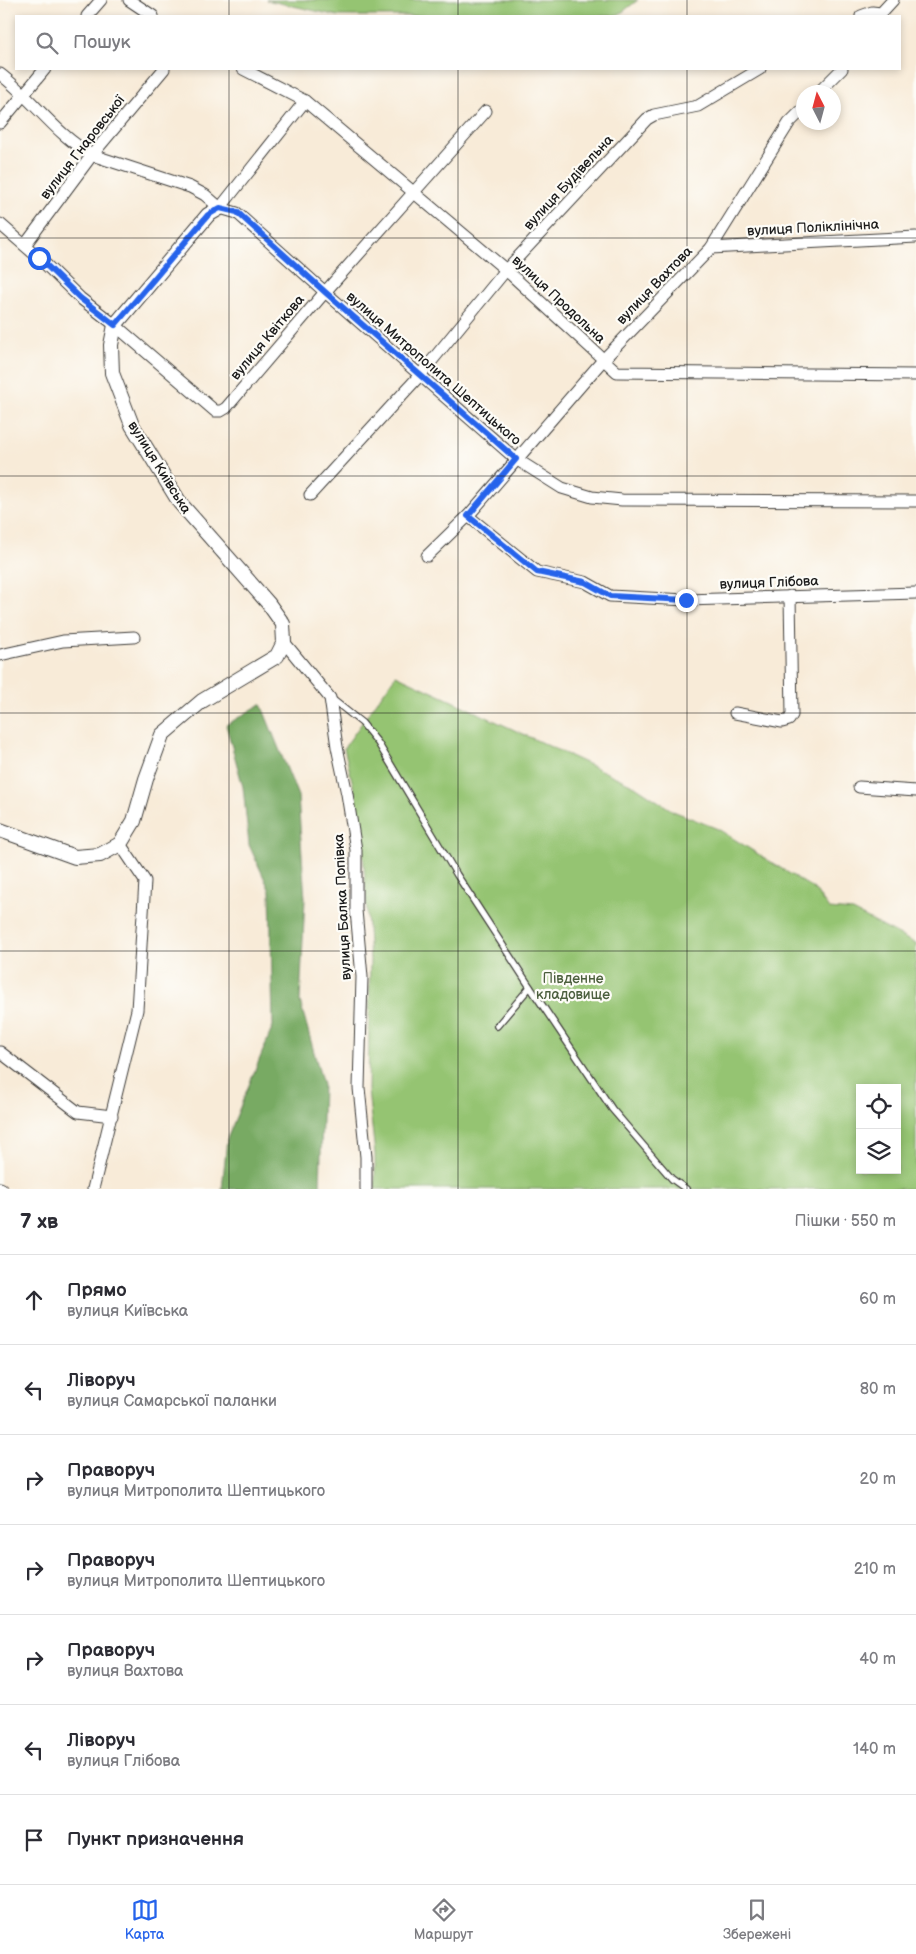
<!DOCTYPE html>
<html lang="uk">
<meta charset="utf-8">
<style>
:root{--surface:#fff;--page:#f2f2f3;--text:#2b2b33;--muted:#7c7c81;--line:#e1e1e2;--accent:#2563eb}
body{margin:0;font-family:"Balsamiq Sans",sans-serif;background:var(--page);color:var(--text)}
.controls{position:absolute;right:15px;bottom:15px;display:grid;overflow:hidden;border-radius:0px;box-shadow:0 2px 8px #0003}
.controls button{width:45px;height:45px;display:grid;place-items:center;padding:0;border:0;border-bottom:1px solid var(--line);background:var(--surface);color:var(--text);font:25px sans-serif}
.compass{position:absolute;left:796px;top:85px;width:45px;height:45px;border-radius:50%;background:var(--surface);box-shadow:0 2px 8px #0003;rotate:354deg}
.stop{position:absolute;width:15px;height:15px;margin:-11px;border:4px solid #2563eb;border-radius:50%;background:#fff}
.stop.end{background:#2563eb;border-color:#fff;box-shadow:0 1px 5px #0008}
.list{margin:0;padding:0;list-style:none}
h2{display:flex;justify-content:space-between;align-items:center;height:65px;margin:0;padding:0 20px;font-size:21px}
h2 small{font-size:16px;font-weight:400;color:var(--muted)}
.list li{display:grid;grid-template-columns:32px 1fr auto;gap:15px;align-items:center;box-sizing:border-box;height:90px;padding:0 20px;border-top:1px solid var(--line)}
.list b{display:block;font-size:19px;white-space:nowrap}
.list p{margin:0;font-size:16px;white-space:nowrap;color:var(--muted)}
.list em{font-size:16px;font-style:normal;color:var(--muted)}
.icon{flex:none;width:28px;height:28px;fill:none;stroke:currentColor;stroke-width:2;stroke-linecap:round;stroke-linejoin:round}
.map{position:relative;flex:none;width:916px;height:1189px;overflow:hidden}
.search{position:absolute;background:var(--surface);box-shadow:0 2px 8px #0003;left:15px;right:15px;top:15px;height:55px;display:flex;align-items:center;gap:12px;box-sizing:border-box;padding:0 18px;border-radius:0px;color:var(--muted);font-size:19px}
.sheet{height:695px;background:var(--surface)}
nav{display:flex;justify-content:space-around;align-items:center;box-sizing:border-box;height:70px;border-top:1px solid var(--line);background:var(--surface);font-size:14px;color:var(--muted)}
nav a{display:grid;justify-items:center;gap:2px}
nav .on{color:var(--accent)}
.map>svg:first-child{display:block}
.green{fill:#95c472;stroke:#587047;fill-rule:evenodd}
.forest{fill:#78aa64;stroke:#4a6340}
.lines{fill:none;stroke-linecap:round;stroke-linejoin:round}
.service-casing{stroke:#3d3b38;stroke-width:8}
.minor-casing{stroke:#3d3b38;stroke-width:13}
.tertiary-casing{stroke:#3d3b38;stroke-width:16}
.service{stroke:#fff;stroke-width:5.5}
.minor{stroke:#fff;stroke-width:11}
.tertiary{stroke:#fff;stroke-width:14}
.route{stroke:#2563eb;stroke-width:6}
.grid{fill:none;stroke:#1c1c1c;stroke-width:1;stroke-opacity:0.55}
.labels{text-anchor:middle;stroke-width:4.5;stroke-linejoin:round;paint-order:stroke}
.street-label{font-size:14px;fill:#1c1c1c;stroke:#fdfcf7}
.park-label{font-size:14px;fill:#4c5f3e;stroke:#fdfcf7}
</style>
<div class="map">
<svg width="916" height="1189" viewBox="0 0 916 1189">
<rect width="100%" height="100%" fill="#fdfcf7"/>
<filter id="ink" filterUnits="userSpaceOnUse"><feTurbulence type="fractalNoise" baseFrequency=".02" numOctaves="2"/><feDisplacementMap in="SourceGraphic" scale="10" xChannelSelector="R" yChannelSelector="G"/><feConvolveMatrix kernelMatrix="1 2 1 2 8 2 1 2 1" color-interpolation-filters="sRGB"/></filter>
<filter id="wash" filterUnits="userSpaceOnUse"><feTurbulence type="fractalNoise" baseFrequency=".0096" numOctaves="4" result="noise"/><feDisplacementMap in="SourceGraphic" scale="20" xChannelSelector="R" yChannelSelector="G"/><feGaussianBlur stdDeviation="1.12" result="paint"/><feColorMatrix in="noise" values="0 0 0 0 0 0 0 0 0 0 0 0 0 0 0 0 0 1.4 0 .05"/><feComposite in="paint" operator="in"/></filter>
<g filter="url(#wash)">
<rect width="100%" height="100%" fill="#f8ebd8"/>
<g class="green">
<polygon points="266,0 638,0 617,16 338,16"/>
<path d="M396,675L635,786L673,811L718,829L814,889L829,909L853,911L916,944V1189H375V1154L368,1091L370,960L363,851L356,797L344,748ZM860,1088H897V1170H860Z"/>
</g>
<polygon class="forest" points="261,704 298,796 305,899 300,1001 323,1085 320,1189 222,1189 227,1139 273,1026 270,891 249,845 243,787 226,725"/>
</g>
<g filter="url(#ink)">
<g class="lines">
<g class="service-casing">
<g id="service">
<polyline points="332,699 362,723 378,743 457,875 530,987 612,1109 672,1179 686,1189"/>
<polyline points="497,1026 530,987"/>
</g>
</g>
<g class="minor-casing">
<g id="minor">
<polyline points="129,0 153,16"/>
<polyline points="87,16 101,0"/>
<polyline points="861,16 872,12 881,13 893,0"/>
<polyline points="243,69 305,101 506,270 617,372 916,375"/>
<path d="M0,74C33,99 56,135 92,155L190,187L205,195L220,208L237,213L325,292L516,459L562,488L592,497L622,500L916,501"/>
<polyline points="819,92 842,69"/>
<polyline points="0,123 45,69"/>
<polyline points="220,208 305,101"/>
<polyline points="0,224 39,258 80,298 115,325 215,411 221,411 226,408 325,292 486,111"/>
<polyline points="25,245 92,155 164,69"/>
<polyline points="711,248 916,237"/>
<polyline points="310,495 421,374 506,270 647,119 654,115 698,106 760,69"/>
<polyline points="468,516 537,572 585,582 610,596 686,600 916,593"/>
<polyline points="427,556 468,516 603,360 711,248 789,123 804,108"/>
<polyline points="284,642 330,698 337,747 347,794 356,850 356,910 362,977 359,1088 366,1157 366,1189"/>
<polyline points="0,655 63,641 134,637"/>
<polyline points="735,713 782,722 789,720 792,715 790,596"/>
<polyline points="859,787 916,791"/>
<polyline points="0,1052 78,1112 112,1116"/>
<polyline points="0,1188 2,1189"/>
<polyline points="93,1189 137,1010 145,881 120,844"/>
</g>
</g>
<g class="tertiary-casing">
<polyline id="tertiary" points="0,830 75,857 100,855 120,844 134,821 146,779 162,735 202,701 277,656 284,642 283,624 268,603 180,503 132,425 112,373 111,345 115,325 208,215 220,208"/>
</g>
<use href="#service" class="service"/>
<use href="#minor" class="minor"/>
<use href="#tertiary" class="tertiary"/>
</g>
</g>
<g class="lines" filter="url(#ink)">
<polyline class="route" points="39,258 80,298 115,325 208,215 220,208 237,212 325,292 516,459 468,516 537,572 585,582 610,596 686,600"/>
</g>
<path class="grid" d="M229,0V16M458,0V16M687,0V16M229,69V1189M458,69V1189M687,69V1189M0,238H916M0,476H916M0,713H916M0,951H916"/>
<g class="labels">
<g class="street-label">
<text transform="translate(82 147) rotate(-52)" y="5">вулиця Гнаровської</text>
<text transform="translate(568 182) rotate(-47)" y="5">вулиця Будівельна</text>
<text transform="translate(813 227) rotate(-3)" y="5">вулиця Поліклінічна</text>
<text transform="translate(654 285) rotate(-46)" y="5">вулиця Вахтова</text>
<text transform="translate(559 299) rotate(43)" y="5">вулиця Продольна</text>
<text transform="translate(267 337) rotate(-50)" y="5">вулиця Квіткова</text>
<text transform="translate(434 368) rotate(41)" y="5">вулиця Митрополита Шептицького</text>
<text transform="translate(160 467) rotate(58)" y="5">вулиця Київська</text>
<text transform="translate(769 582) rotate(-2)" y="5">вулиця Глібова</text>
<text transform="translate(342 907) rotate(-93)" y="5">вулиця Балка Попівка</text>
</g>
<g class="park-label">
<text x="573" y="983">Південне<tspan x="573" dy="16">кладовище</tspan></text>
</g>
</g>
</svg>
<div class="controls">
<button><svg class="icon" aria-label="locate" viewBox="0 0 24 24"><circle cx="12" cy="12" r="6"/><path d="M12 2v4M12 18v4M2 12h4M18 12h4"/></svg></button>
<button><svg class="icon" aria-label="layers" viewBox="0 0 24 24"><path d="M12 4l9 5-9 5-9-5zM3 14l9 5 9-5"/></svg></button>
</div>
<svg class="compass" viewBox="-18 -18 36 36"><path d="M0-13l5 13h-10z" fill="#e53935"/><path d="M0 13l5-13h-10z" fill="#7c7c81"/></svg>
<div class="stop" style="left:39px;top:258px"></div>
<div class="stop end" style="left:686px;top:600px"></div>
<div class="search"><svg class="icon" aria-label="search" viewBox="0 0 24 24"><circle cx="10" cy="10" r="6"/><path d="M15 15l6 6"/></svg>Пошук</div>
</div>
<section class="sheet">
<h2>7 хв<small>Пішки · 550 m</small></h2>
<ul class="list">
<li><svg class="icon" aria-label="ahead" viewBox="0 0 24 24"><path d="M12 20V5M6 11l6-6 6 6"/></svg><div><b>Прямо</b><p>вулиця Київська</p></div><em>60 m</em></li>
<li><svg class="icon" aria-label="left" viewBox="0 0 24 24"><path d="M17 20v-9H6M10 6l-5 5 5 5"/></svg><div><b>Ліворуч</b><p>вулиця Самарської паланки</p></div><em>80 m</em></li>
<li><svg class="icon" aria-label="right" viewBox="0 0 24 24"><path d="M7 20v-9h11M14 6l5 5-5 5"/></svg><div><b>Праворуч</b><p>вулиця Митрополита Шептицького</p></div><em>20 m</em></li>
<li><svg class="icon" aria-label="right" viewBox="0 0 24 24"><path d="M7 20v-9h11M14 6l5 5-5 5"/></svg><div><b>Праворуч</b><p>вулиця Митрополита Шептицького</p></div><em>210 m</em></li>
<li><svg class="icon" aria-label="right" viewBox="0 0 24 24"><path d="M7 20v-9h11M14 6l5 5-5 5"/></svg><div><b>Праворуч</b><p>вулиця Вахтова</p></div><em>40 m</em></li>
<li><svg class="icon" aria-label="left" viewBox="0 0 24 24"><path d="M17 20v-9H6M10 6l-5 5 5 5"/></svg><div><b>Ліворуч</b><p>вулиця Глібова</p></div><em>140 m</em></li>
<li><svg class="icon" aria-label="arrive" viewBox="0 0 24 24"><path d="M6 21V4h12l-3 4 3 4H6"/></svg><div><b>Пункт призначення</b></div></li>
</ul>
</section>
<nav>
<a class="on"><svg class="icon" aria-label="map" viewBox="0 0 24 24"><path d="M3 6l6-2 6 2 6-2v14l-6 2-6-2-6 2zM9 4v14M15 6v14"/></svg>Карта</a>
<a><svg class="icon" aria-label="directions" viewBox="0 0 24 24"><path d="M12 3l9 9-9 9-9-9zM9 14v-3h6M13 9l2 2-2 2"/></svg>Маршрут</a>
<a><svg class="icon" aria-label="saved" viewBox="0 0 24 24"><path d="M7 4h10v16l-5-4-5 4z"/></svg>Збережені</a>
</nav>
